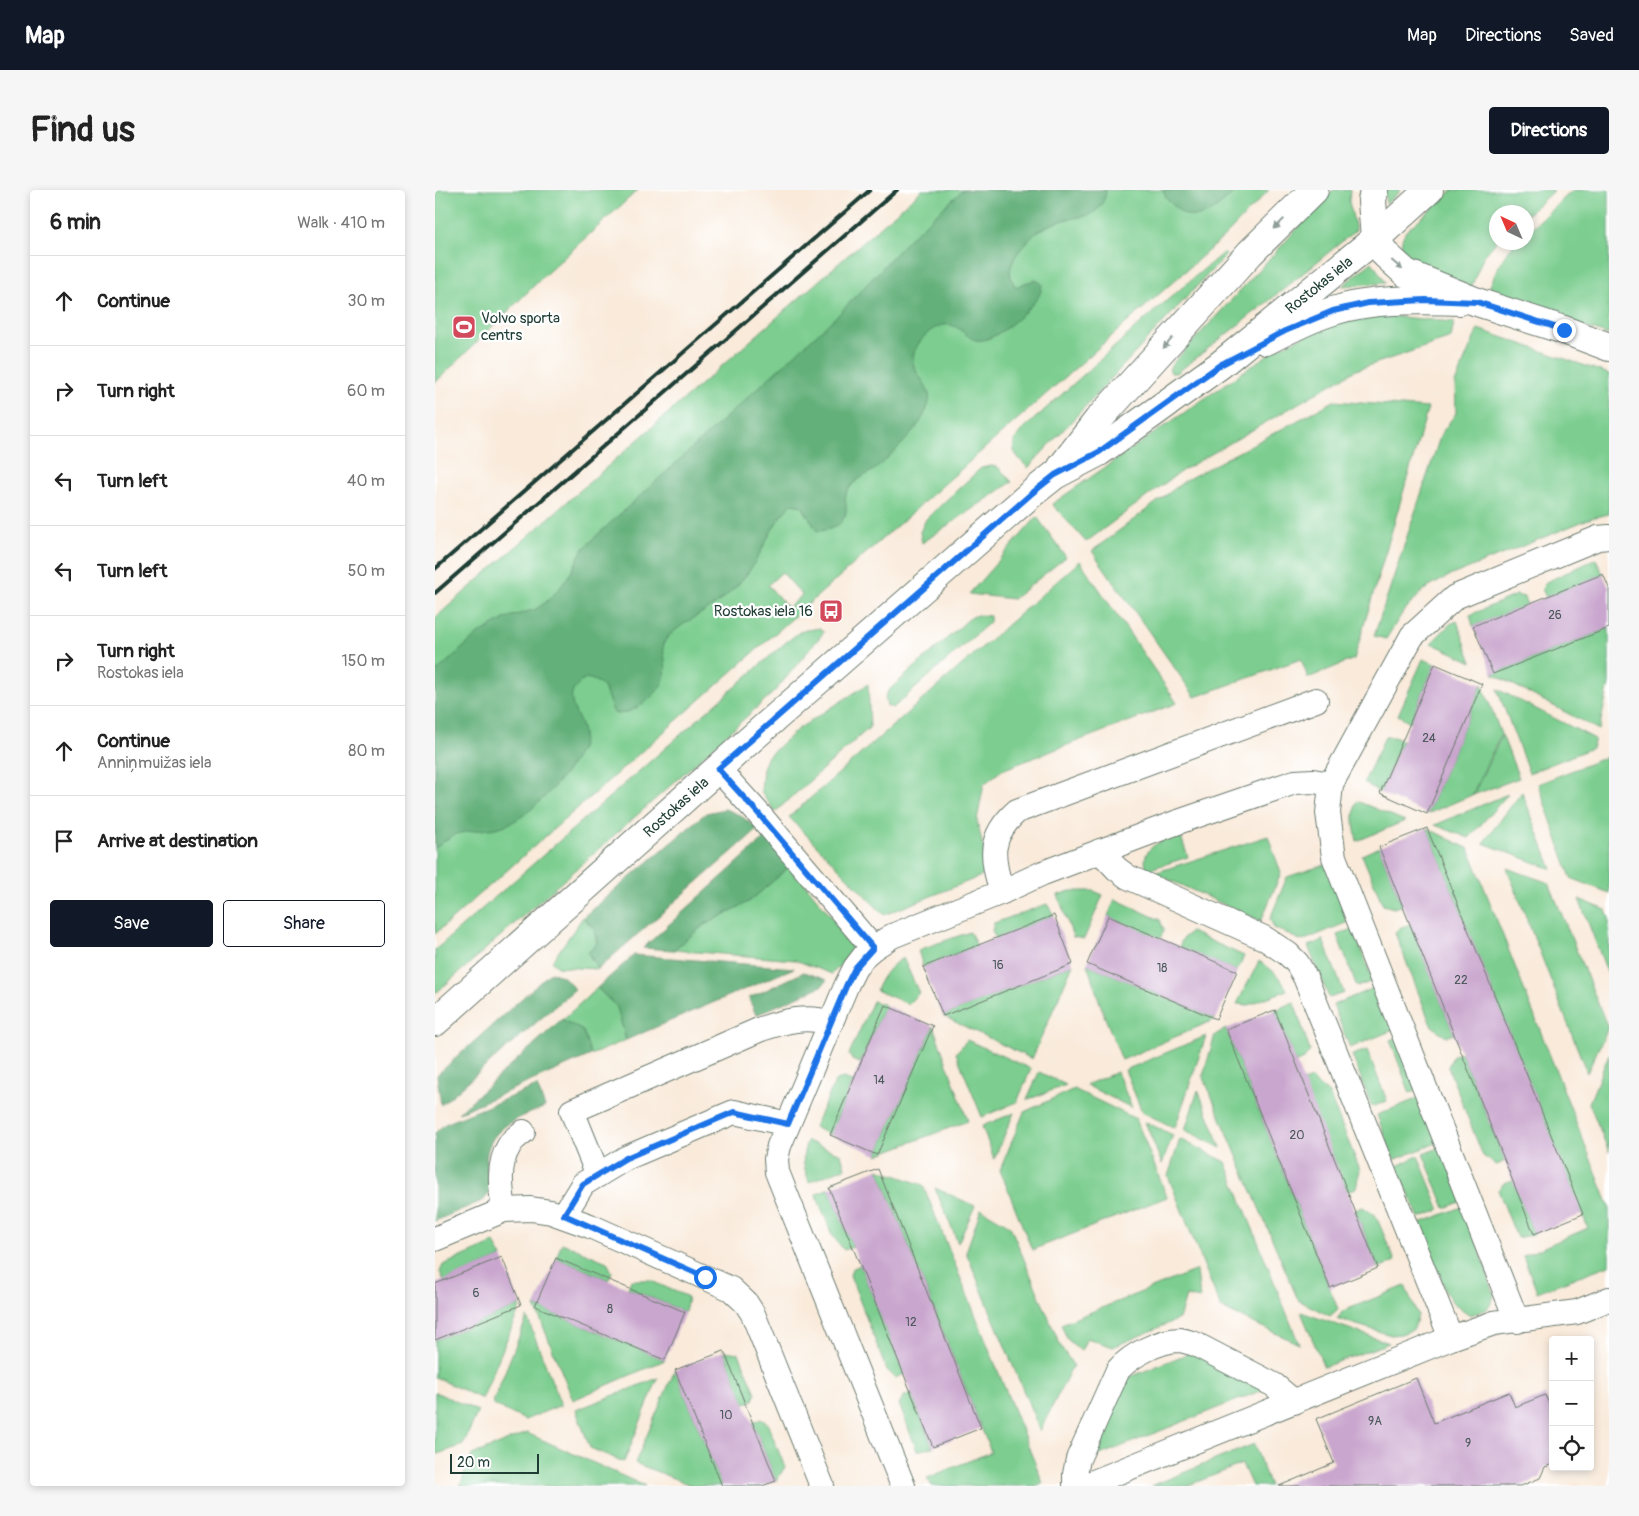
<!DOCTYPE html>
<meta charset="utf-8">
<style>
:root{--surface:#fff;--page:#f6f6f6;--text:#222;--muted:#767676;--line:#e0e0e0;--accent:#111827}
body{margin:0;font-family:Pangolin,sans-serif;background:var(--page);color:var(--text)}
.controls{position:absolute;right:15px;bottom:15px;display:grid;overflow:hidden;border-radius:5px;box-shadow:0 2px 8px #0003}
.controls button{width:45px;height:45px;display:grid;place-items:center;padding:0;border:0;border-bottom:1px solid var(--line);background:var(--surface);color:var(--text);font:25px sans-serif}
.compass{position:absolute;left:1054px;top:15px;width:45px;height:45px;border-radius:50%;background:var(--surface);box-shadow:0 2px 8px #0003;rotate:316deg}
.scale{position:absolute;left:15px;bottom:12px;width:89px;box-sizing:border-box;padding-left:5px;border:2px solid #1f3d34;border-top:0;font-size:14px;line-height:18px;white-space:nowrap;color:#1f3d34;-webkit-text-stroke:4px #fff;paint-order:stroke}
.stop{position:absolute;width:15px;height:15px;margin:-11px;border:4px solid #1a73e8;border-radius:50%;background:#fff}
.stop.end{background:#1a73e8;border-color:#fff;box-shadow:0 1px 5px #0008}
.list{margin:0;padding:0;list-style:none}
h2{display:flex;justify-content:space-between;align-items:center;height:65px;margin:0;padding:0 20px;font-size:21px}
h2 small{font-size:16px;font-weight:400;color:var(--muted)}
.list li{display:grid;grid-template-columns:32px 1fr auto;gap:15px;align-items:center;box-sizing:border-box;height:90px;padding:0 20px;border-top:1px solid var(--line)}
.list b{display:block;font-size:19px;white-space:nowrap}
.list p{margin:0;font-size:16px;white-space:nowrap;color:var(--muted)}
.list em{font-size:16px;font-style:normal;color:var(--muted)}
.actions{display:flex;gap:10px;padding:15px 20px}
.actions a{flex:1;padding:11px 0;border:1px solid var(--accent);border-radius:5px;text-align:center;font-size:18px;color:var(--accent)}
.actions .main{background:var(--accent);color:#fff}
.icon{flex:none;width:28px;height:28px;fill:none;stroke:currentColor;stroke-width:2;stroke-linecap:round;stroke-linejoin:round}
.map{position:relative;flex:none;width:1174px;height:1296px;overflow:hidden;border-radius:5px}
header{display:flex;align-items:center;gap:30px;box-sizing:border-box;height:70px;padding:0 25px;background:var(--accent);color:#fff}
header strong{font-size:24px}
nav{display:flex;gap:28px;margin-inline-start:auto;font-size:18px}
.intro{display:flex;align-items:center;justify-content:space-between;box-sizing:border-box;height:120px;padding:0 30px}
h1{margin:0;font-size:35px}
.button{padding:12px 22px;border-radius:5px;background:var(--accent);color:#fff;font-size:18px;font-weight:700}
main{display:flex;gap:30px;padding:0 30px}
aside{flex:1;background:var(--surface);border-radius:5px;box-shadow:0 2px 8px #0003}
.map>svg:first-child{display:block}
.green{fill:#7bcd8f;stroke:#4d8562;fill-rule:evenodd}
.forest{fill:#64b07a;stroke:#427657}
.building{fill:#c9a6ce}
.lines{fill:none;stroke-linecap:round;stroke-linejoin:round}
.street-casing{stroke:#6b7a6e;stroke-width:26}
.secondary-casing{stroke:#6b7a6e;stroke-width:30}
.street{stroke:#fff;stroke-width:24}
.secondary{stroke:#fff;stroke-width:28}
.rail{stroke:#1f3d34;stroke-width:4}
.oneway{fill:#8f9e9a}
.route{stroke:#1a73e8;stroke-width:6}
.labels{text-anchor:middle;stroke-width:4.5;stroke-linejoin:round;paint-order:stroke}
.number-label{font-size:12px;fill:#4a575a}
.street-label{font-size:15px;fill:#1f3d34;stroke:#fff}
.poi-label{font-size:15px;fill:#1f3d34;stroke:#fff;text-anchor:start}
</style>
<header>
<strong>Map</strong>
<nav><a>Map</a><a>Directions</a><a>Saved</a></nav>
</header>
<div class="intro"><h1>Find us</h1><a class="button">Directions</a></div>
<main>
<aside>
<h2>6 min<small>Walk · 410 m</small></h2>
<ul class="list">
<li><svg class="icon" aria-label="ahead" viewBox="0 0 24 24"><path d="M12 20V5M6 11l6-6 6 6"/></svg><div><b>Continue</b></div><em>30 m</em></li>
<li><svg class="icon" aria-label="right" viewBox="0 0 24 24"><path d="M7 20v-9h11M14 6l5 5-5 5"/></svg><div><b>Turn right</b></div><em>60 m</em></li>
<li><svg class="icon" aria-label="left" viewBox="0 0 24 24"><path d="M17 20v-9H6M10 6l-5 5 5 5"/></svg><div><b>Turn left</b></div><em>40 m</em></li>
<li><svg class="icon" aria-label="left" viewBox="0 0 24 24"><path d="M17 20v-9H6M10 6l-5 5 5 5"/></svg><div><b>Turn left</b></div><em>50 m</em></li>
<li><svg class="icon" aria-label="right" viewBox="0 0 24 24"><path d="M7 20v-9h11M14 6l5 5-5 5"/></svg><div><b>Turn right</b><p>Rostokas iela</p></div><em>150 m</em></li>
<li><svg class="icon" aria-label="ahead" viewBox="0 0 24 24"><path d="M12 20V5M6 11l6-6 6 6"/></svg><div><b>Continue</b><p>Anniņmuižas iela</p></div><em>80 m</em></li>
<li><svg class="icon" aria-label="arrive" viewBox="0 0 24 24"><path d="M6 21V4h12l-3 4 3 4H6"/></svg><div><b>Arrive at destination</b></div></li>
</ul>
<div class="actions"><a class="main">Save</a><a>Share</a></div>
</aside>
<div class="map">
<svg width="1174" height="1296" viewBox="0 0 1174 1296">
<rect width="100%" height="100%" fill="#fff"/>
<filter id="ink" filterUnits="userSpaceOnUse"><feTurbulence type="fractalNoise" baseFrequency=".02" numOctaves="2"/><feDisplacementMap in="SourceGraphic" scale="10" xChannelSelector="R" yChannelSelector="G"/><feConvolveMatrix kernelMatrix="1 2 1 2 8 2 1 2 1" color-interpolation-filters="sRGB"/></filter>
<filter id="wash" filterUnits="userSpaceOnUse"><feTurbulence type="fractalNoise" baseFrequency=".0096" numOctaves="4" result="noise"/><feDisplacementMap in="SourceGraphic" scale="20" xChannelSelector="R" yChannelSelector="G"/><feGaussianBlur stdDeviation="1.12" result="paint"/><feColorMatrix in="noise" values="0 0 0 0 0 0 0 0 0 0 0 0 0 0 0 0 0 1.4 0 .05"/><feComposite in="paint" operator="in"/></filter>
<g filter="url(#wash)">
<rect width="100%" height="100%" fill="#f9eada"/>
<g class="green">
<polygon points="0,0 203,0 114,81 0,193"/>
<path d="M487,0H834L790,46L0,744V428ZM347,382L367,405L353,418L333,395Z"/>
<polygon points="898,0 915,0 914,12 921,40 849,99 742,183 736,183 734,179 738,173"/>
<polygon points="950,0 966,0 951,14"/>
<path d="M1018,0H1119L1092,25V22H1062L1061,52L1048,67L1036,98C1025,93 1014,88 1003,84C985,76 955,66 971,41Z"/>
<path d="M1138,0H1174V145L1052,103C1060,84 1066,67 1080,53L1092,52V42Z"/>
<path d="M789,62L791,65L593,278C579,263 572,259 586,241L716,124Z"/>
<polygon points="937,72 951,93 907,96"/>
<polygon points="945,125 1019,132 1016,148 921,180 745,282 651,352 617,314 841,159 874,144 907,132"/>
<polygon points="1043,139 1174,184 1174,324 1156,328 1012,387 989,400 968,422 951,449 939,446 1006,244 1021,223 1020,193"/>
<polygon points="899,211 993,218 919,469 873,488 866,469 760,507 657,361 751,290"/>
<polygon points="556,276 563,277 577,292 487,353 485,342 491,329 546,278"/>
<polygon points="602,327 631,367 578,409 534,404"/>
<polygon points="1161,369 1168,384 1111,407 1107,399 1111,392"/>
<polygon points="645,371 742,513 567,580 549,594 542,630 554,683 449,725 354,627"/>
<polygon points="1081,405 1089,407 1092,415 1038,436 1035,425"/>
<polygon points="542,425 555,426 555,432 458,518 452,516 450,507 453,501 535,428"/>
<polygon points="1022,431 1037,472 996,453 1015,434"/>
<polygon points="385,438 389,442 340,501 235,596 0,804 0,760 350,453 366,441"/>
<polygon points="1174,438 1174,494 1164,540 1058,484"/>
<polygon points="988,469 1000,474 975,532 963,525"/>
<polygon points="433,494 435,537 340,622 326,601 328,578 333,566 363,539"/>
<polygon points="1047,494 1066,544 1037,605 992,624"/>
<polygon points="1062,499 1160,549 1157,558 1094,583"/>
<polygon points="1067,545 1084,588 1038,605"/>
<polygon points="950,547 959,547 967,550 945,603 929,592"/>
<polygon points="1174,566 1174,703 1136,688 1103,594"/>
<polygon points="1087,602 1117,679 1048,653"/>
<polygon points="1073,604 1034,648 1000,635"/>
<path d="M922,611L970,631L922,651C919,636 917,625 922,611Z"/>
<polygon points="992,638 1034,659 1174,1016 1174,1075 1102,1102 1088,1066 1153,1038"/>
<path d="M745,644L753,667L712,680C703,656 728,651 745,644Z"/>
<polygon points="833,646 846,683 826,731 719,683"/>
<polygon points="944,657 967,715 959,718 948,715 927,665"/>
<polygon points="892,674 913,732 867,751 839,738 835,729 852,687"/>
<polygon points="355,676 415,749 418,762 397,784 360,770 238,760 269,735 315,711"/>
<polygon points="1072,678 1114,693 1173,838 1152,883"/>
<polygon points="635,701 659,701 668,705 649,749 638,747 623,705"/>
<polygon points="680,709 725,730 729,740 725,749 673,726"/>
<polygon points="1144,709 1171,720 1174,728 1174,787"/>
<polygon points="612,714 619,725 561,749 557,741 559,733"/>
<polygon points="148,727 159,739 162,753 153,763 163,779 122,777 117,771"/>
<polygon points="975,734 1019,844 1011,847 996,835 960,743 966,737"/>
<polygon points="918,739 938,791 922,797 902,745"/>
<polygon points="535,742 542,756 488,777 483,760"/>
<polygon points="756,742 809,766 802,781 744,757 748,748"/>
<polygon points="888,750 909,803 894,808 873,756"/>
<path d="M468,768L484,803L473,814L441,800C447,786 455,775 468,768Z"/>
<path d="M824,771C836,778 846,788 852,800L813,815L802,814Z"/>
<polygon points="638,774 597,869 508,826"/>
<polygon points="652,774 781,829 687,870 669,825"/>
<polygon points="941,797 958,840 915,858 898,815"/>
<polygon points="162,798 182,817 191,850 156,865 148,841 127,830"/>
<polygon points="438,811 450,815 425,873 417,870 414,864"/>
<polygon points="859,812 875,861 869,869 861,873 840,820"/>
<polygon points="498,836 533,931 442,965"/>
<polygon points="791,839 903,1119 895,1126 863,1110 768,886 780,845"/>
<polygon points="771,846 740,938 707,922 690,880"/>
<polygon points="962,847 983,900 975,903 955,850"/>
<polygon points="532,850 596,879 582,912 547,927 521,863"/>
<polygon points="932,860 952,911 937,917 917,865"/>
<polygon points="1026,862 1070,971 1062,975 1048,966 1013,877 1018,866"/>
<polygon points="1174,864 1174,962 1154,913"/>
<polygon points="604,882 631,895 592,910"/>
<polygon points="682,882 697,918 651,895"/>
<polygon points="409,888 417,892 395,945 379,937 401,890"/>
<polygon points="876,889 894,904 925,980 921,998 912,1001 868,892"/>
<polygon points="639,899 701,929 732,1007 597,1060 565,980 589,922"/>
<polygon points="763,900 786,957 786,958 750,940"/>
<polygon points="986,907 1004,952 959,970 942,925"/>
<polygon points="579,923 559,969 547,936"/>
<polygon points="710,932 738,945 727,974"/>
<polygon points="745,949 791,972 864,1154 786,1118 733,986"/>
<path d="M372,951L406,964L410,978L374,992C368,974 366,969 372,951Z"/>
<polygon points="1006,957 1028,1011 1010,1018 988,964"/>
<polygon points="983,966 1005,1020 984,1028 962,976"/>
<polygon points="443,979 488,995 608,1293 600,1296 497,1296 492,1288 556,1262"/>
<polygon points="1078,990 1099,1044 1082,1048 1063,1000 1069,993"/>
<polygon points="394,998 418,1057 409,1060 397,1045 381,1004"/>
<polygon points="500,998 540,1016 523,1053"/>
<path d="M1030,1016L1059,1104C1056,1120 1050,1121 1035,1125L1018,1113L1011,1102L985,1033Z"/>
<polygon points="928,1017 941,1026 960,1071 943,1078 920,1020"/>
<polygon points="546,1019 575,1036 625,1155 638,1175 605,1241 531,1062"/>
<polygon points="59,1053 67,1067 9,1091 5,1082 8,1075"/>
<polygon points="127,1053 172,1072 177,1082 174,1090 121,1068"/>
<polygon points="425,1075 469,1184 460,1188 451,1179 415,1085 417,1079"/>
<polygon points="762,1080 765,1109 751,1106 744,1129 678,1157 652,1148 646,1161 632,1149 626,1134"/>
<polygon points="196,1090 214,1090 253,1107 250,1122 193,1098"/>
<polygon points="970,1096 983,1125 979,1139 966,1144 956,1145 902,1129 908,1121"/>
<polygon points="86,1115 47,1209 0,1187 0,1150"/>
<polygon points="100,1116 230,1170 138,1210"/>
<polygon points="866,1122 954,1153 889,1177"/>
<polygon points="92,1127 126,1215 90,1230 57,1214"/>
<polygon points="289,1161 304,1163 321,1203 318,1210 310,1214"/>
<polygon points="759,1161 830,1199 655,1269 685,1191"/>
<polygon points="240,1180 287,1296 258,1296 200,1273"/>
<polygon points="223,1188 189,1272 155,1258 141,1220"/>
<polygon points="0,1202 43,1221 28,1255 0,1265"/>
<polygon points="476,1203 498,1257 482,1261 464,1214 468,1207"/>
<polygon points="326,1229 332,1233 350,1277 341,1291 318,1233"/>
<polygon points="92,1243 210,1296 25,1296 37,1265"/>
<polygon points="819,1254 835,1296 817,1296 807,1274 752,1296 716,1296"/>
</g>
<g class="forest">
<path d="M528,0H671C671,8 666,18 658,23C649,28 638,27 629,30C622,32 614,35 607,39C602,41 597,47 593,51C580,65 568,80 581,97L590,93L601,90L607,94C606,101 605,106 600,111C590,123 558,154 541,150C532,148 525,136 515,135C500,132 483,150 479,163C472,181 498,194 494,212C488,237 461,260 443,277C433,284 419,290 413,300C408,307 412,314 411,322C409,335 394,341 382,341L367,316L357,314C334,334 328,367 307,390C301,397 293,405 285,411C268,424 247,432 232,448C226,455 229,462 230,470C233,489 225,501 210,512C200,519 193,524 180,524C169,508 176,493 151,488C114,511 162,531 144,562C131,586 95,628 68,636C53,641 34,639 19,645C13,648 6,654 0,658V483L43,444L71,428L101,419L110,413L125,398L137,381L146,362L160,347L404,124L476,47Z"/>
<path d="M728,0H801C784,17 761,40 739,16C734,11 729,7 728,0Z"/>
<polygon points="290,619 305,625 323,639 163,779 153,763 162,753 159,739 148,727 271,623"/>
<polygon points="331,647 355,676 315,711 269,735 238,760 208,758"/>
<polygon points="199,765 359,778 191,850 182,817 162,798"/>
<polygon points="116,782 129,787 140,799 6,915 2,885"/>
<polygon points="369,782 392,790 387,796 321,825 314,808"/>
<polygon points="127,829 148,841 156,865 23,923"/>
<path d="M102,896L110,917C81,929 50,938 51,976C51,983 56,992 55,999C54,1003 51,1007 49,1010L0,1031V943L10,934Z"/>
</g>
<g id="blocks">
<g class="building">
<polygon points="1168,384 1174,398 1174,438 1058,484 1038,436"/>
<polygon points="1000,474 1047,494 992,624 945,603"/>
<polygon points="992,638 1148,1024 1099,1044 944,657"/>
<polygon points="619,725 638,774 508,826 488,777"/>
<polygon points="673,726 802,781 781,829 652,774"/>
<polygon points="450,815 498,836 442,965 395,945"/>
<polygon points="840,820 943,1078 895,1098 791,839"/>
<polygon points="443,979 546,1238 498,1257 394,998"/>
<polygon points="67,1067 86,1115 0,1150 0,1094"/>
<polygon points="121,1068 250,1122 230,1170 100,1116"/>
<polygon points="289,1161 341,1291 327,1296 287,1296 240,1180"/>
<polygon points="981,1188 999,1233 1074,1202 1080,1217 1110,1205 1118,1223 1118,1274 1110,1277 1105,1288 1086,1296 844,1296 899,1273 881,1229"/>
</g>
</g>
</g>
<g filter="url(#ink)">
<use href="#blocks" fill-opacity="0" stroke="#6b7a6e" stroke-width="1"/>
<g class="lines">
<g class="street-casing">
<g id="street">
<polyline points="283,579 323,623 438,758"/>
<polyline points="665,661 682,679 693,687 829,748 853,764 862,773 870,787 1016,1148"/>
<path d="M567,702C556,667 553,647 582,621L881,510"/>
<path d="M163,985L137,921L326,839C350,831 371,825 396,833"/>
<path d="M69,1020C66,1000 62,975 74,956C77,950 83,946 88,942"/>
<polyline points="129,1025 148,994 191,968 299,922 353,934"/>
<polyline points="0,1049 69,1020 96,1019 116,1022 155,1036 296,1099 311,1113 318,1124 387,1296"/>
<polyline points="1082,1131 899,667 893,623 896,594 977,446 1020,407 1163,348 1174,347"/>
<polyline points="468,1296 342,982 341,969 344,956 412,794 420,778 430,765 438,758 457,746 567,702 608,683 743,632 842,598 860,592 878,591 896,594"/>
<path d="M640,1296V1284L643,1269L683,1180C696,1165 725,1150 745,1150C750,1151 756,1153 760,1154L839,1195L859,1212"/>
<polyline points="649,1296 1016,1148 1059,1133 1142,1122 1174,1109"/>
</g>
</g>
<g class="secondary-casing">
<g id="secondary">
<polyline points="939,0 937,11 940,49 951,65 971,83 1042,112 1129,140 1174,157"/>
<path d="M831,151C852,140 875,128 898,121C938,108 984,110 1025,111"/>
<polyline points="626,278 663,230 815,63 879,0"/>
<polyline points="0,832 308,556 596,304 620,285 664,262 785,175 940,49 994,0"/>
</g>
</g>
<use href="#street" class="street"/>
<use href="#secondary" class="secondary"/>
<g class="rail">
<polyline points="0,379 435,0"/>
<polyline points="0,403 462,0"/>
</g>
</g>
<defs><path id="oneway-solid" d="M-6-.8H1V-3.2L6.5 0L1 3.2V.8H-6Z" transform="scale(1.25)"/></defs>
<g class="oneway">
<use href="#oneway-solid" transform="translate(844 34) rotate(135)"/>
<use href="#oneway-solid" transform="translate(962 75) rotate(41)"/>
<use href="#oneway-solid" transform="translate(733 153) rotate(132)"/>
</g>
</g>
<g class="lines" filter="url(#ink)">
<polyline class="route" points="270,1087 129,1025 148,994 191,968 299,922 353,934 412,794 420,778 438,758 323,623 283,579 596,304 620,285 664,262 785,175 850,141 898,121 933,113 990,110 1042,112 1129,140"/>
</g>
<defs>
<g id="stadium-square" transform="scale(1.25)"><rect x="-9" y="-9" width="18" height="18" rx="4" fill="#d1495b" stroke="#fff"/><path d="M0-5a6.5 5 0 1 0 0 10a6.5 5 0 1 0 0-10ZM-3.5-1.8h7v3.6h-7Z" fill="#fff"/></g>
<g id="bus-square" transform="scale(1.25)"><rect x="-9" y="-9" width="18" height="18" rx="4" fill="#d1495b" stroke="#fff"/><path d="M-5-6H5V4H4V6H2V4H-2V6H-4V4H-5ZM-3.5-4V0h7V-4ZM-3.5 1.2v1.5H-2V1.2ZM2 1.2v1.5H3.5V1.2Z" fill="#fff"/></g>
</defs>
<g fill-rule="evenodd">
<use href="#stadium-square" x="29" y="137"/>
<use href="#bus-square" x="396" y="421"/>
</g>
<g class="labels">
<g class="number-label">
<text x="1120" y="429">26</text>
<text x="994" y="552">24</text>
<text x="563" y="779">16</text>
<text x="727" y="782">18</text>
<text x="1026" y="794">22</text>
<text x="444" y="894">14</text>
<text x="862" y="949">20</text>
<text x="41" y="1107">6</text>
<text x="175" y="1123">8</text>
<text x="476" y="1136">12</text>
<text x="291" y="1229">10</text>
<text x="940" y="1235">9A</text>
<text x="1033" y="1257">9</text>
</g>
<g class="street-label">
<text transform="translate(884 95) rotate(-39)" y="5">Rostokas iela</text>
<text transform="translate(241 617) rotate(-42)" y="5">Rostokas iela</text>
</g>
<g class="poi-label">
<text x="46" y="133">Volvo sporta<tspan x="46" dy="17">centrs</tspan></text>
<text x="378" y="426" text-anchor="end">Rostokas iela 16</text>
</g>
</g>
</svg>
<div class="controls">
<button>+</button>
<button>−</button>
<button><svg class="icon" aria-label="locate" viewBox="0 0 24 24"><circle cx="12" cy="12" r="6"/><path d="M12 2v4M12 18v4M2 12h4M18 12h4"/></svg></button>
</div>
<svg class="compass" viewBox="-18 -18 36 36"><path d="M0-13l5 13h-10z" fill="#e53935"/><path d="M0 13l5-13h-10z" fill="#767676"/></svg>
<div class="scale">20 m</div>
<div class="stop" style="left:270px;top:1087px"></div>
<div class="stop end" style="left:1129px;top:140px"></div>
</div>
</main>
